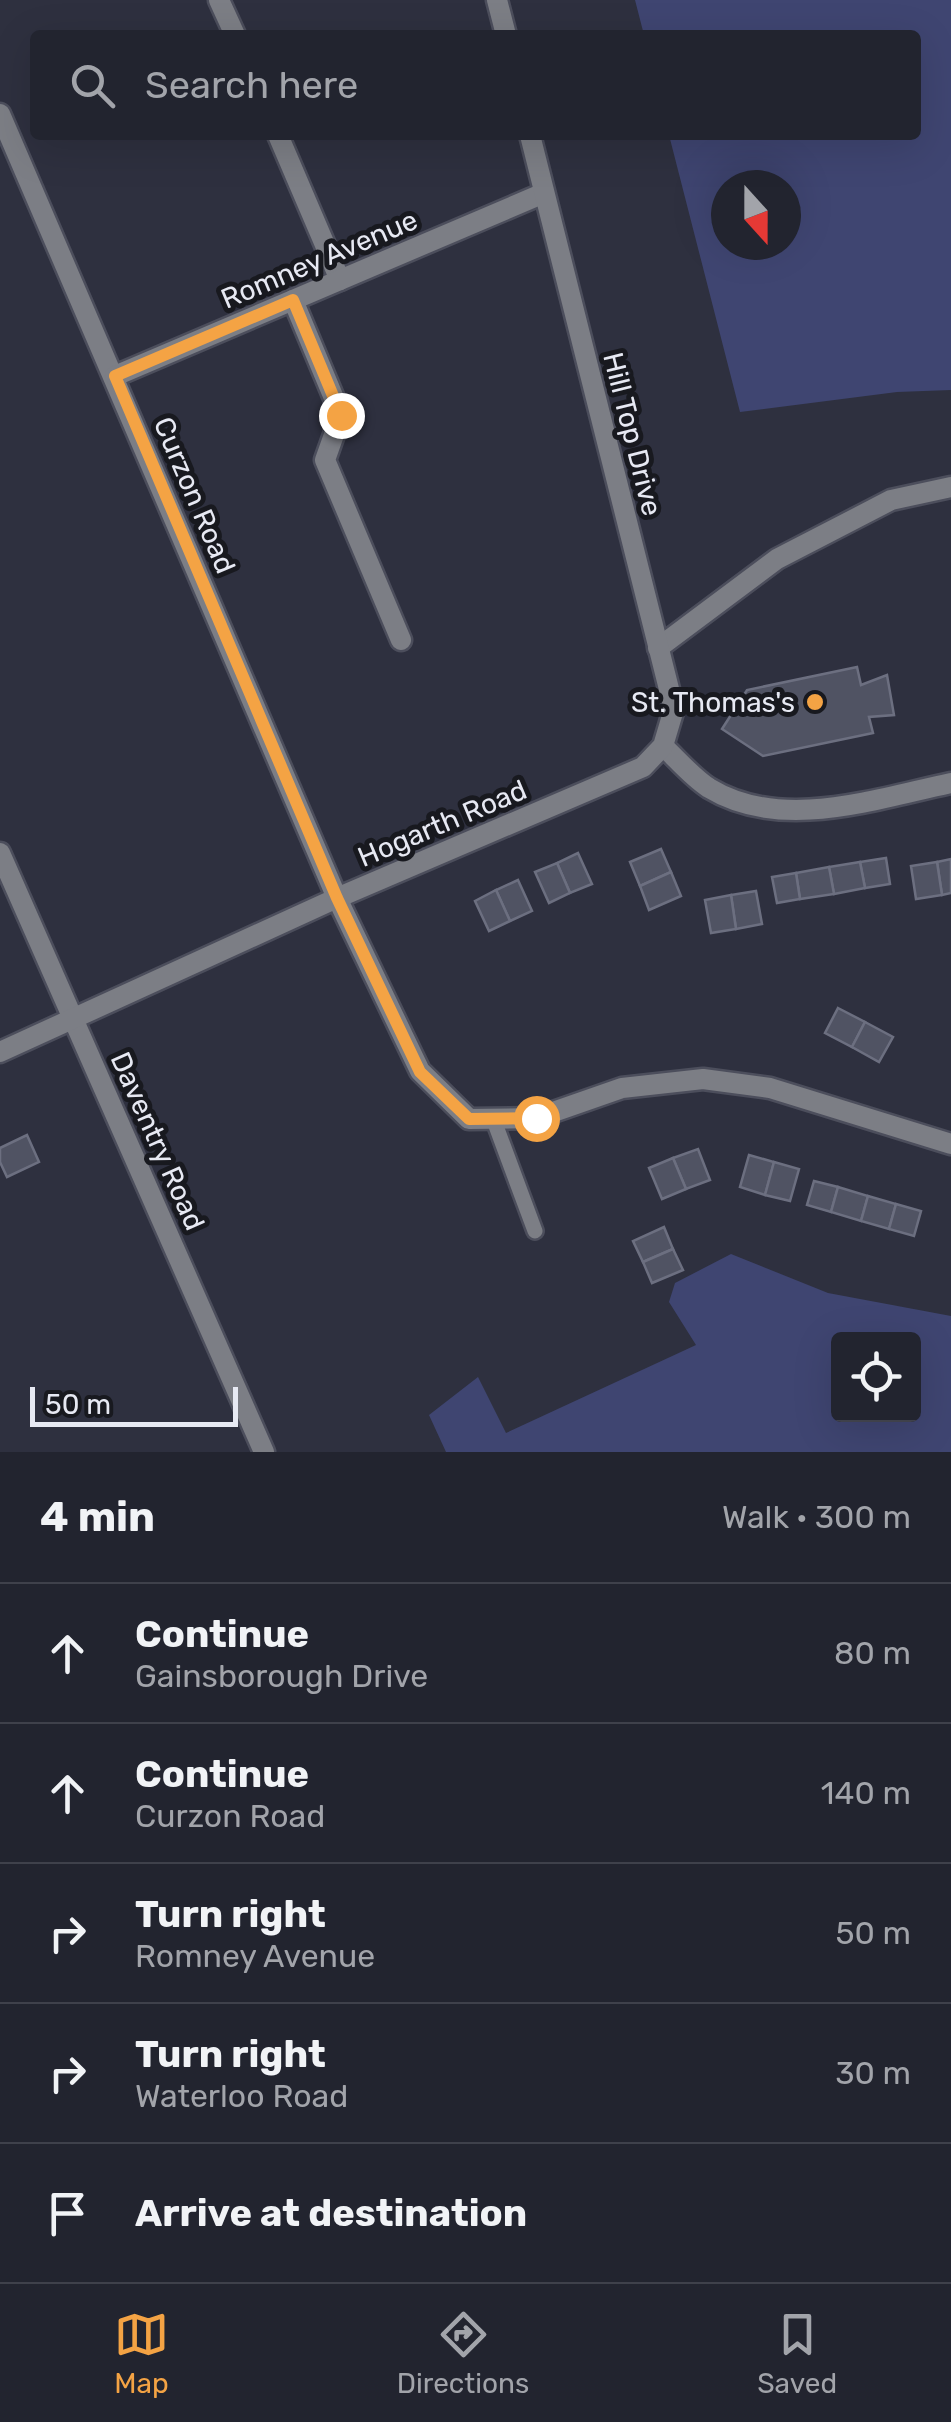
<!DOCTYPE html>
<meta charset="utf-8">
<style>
:root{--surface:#22242f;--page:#2e303b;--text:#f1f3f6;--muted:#a2a4aa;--line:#3f414b;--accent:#f4a344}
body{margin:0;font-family:Rubik,sans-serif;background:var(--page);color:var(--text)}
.controls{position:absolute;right:30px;bottom:30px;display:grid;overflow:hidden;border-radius:10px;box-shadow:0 10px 40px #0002}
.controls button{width:90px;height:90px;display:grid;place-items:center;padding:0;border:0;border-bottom:2px solid var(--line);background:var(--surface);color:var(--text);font:50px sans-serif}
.compass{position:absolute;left:711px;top:170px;width:90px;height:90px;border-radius:50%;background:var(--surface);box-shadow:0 10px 40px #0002;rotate:159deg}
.scale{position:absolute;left:30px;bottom:25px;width:208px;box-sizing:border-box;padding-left:10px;border:5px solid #e7e9f3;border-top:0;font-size:28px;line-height:35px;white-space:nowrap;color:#e7e9f3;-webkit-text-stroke:8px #18191f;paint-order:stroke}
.stop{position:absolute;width:30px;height:30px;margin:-22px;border:8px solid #f4a344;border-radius:50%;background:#fff}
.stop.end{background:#f4a344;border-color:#fff;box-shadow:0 2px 10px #0008}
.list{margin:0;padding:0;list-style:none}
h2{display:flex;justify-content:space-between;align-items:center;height:130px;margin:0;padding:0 40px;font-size:42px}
h2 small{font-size:32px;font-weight:400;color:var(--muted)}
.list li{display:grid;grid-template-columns:65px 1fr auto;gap:30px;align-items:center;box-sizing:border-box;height:140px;padding:0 40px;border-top:2px solid var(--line)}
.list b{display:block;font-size:38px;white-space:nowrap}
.list p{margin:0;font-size:32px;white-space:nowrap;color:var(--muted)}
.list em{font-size:32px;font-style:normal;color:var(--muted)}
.icon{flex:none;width:55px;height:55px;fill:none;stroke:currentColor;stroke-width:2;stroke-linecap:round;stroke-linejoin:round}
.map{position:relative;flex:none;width:951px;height:1452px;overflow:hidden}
.search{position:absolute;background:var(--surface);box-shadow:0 10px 40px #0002;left:30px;right:30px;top:30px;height:110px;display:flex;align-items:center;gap:25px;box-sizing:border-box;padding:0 35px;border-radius:10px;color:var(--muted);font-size:38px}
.sheet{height:830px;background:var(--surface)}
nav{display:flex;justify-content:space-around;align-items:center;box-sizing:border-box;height:140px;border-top:2px solid var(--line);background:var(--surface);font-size:28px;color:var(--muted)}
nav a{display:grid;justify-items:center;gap:5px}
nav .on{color:var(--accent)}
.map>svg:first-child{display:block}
.green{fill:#3f4571;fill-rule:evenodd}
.building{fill:#505363;stroke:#6c6f80;stroke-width:2.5}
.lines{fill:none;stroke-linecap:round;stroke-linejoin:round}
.service-casing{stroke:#4c4e5c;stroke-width:20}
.minor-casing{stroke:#4c4e5c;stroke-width:25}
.service{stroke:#7c7e85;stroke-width:15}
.minor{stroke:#7c7e85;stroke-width:20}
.route{stroke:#f4a344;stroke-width:12}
.poi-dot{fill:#f4a344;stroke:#18191f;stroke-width:4}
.labels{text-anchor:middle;stroke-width:10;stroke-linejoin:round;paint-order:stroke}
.street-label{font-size:28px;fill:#e7e9f3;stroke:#18191f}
.poi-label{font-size:28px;fill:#e7e9f3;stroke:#18191f;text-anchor:end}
</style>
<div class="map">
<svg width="951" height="1452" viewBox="0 0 951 1452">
<rect width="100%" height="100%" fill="#2e303f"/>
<g class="green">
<path d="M635,0H951V390L897,392L740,412L669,135H916V35H644ZM726,185H786V245H726Z"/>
<path d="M731,1254L828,1293L951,1316V1452H446L429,1415L478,1377L506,1433L696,1345L669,1302L675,1283ZM838,1340H914V1414H838Z"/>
</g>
<g class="building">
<polygon points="857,667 861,685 887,675 894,715 869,717 873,733 763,756 722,729 747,690"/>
<polygon points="661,849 671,872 640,886 630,862"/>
<polygon points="578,853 592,884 570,893 557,863"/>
<polygon points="886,858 890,884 865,888 860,862"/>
<polygon points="951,859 951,893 942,895 937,862"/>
<polygon points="860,862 865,888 834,894 829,867"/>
<polygon points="937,862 942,895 916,899 911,866"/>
<polygon points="557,863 570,893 549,903 535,872"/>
<polygon points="829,867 834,894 800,899 796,873"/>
<polygon points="671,872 681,896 649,910 640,886"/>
<polygon points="796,873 800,899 777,903 772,877"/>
<polygon points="518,880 532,911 510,921 496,890"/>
<polygon points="496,890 510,921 489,931 475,901"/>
<polygon points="756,891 762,924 736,929 731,895"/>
<polygon points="731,895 736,929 711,933 705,900"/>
<polygon points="838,1008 865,1022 852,1047 825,1033"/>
<polygon points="865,1022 893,1037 879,1062 852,1047"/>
<polygon points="27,1135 39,1162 7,1177 0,1162 0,1148"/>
<polygon points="698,1149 710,1180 686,1189 673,1158"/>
<polygon points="749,1155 774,1162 765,1195 740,1187"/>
<polygon points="673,1158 686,1189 662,1199 649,1168"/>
<polygon points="774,1162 799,1169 790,1201 765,1195"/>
<polygon points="814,1181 838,1187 831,1212 807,1205"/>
<polygon points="838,1187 868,1196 861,1221 831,1212"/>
<polygon points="868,1196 896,1204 889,1229 861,1221"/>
<polygon points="896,1204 921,1211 914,1236 889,1229"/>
<polygon points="664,1227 673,1249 643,1262 633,1241"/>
<polygon points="673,1249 683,1270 652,1283 643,1262"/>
</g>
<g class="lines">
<g class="service-casing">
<polyline id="service" points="493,1118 535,1231"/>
</g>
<g class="minor-casing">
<g id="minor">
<polyline points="219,0 235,35"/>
<polyline points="497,0 506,35"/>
<polyline points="0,114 337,898 420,1071 469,1119 536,1118 622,1088 703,1079 770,1088 951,1144"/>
<polyline points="278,135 340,280"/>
<polyline points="293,300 341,415 325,460 401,640"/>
<polyline points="115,376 544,193"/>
<polyline points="658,648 777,559 891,500 951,487"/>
<path d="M663,746C677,759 692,777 709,788C781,832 875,799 951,783"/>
<polyline points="0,853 264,1452"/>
<polyline points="0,1052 337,898 643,767 663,746 674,709 530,135"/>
</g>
</g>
<use href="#service" class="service"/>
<use href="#minor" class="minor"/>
</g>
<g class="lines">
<polyline class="route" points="341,415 293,300 115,376 337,898 420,1072 469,1119 536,1118"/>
</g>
<circle class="poi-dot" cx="815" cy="702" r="10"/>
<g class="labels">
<g class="street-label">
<text transform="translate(319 259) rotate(-23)" y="10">Romney Avenue</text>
<text transform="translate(633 434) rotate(76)" y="10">Hill Top Drive</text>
<text transform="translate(195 495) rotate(67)" y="10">Curzon Road</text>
<text transform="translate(442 823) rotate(-23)" y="10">Hogarth Road</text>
<text transform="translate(158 1141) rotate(66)" y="10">Daventry Road</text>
</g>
<g class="poi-label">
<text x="795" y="712">St. Thomas's</text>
</g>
</g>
</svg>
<div class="controls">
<button><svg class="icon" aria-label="locate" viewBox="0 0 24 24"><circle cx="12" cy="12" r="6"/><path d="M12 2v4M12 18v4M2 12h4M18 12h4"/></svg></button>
</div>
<svg class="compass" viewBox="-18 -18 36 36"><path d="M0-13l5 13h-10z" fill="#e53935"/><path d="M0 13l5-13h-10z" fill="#a2a4aa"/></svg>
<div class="scale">50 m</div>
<div class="stop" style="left:536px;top:1118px"></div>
<div class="stop end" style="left:341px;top:415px"></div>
<div class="search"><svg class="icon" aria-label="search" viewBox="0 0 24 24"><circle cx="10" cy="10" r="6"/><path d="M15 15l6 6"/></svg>Search here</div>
</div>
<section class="sheet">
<h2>4 min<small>Walk · 300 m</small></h2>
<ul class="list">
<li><svg class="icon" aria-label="ahead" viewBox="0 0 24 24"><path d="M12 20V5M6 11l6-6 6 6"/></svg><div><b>Continue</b><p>Gainsborough Drive</p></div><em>80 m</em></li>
<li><svg class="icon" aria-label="ahead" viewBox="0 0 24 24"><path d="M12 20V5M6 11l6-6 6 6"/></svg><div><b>Continue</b><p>Curzon Road</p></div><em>140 m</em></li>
<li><svg class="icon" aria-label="right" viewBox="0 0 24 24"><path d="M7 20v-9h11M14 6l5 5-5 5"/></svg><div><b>Turn right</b><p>Romney Avenue</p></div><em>50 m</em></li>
<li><svg class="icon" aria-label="right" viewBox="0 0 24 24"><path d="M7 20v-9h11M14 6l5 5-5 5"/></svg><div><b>Turn right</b><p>Waterloo Road</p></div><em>30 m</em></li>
<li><svg class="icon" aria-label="arrive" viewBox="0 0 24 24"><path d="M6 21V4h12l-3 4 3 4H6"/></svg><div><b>Arrive at destination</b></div></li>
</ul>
</section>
<nav>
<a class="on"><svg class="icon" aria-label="map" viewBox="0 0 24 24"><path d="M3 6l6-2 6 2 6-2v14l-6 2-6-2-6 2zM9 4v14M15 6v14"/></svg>Map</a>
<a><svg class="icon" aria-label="directions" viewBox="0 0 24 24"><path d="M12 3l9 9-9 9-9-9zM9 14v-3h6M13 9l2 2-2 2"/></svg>Directions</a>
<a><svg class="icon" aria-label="saved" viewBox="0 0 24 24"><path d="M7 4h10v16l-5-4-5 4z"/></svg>Saved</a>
</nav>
